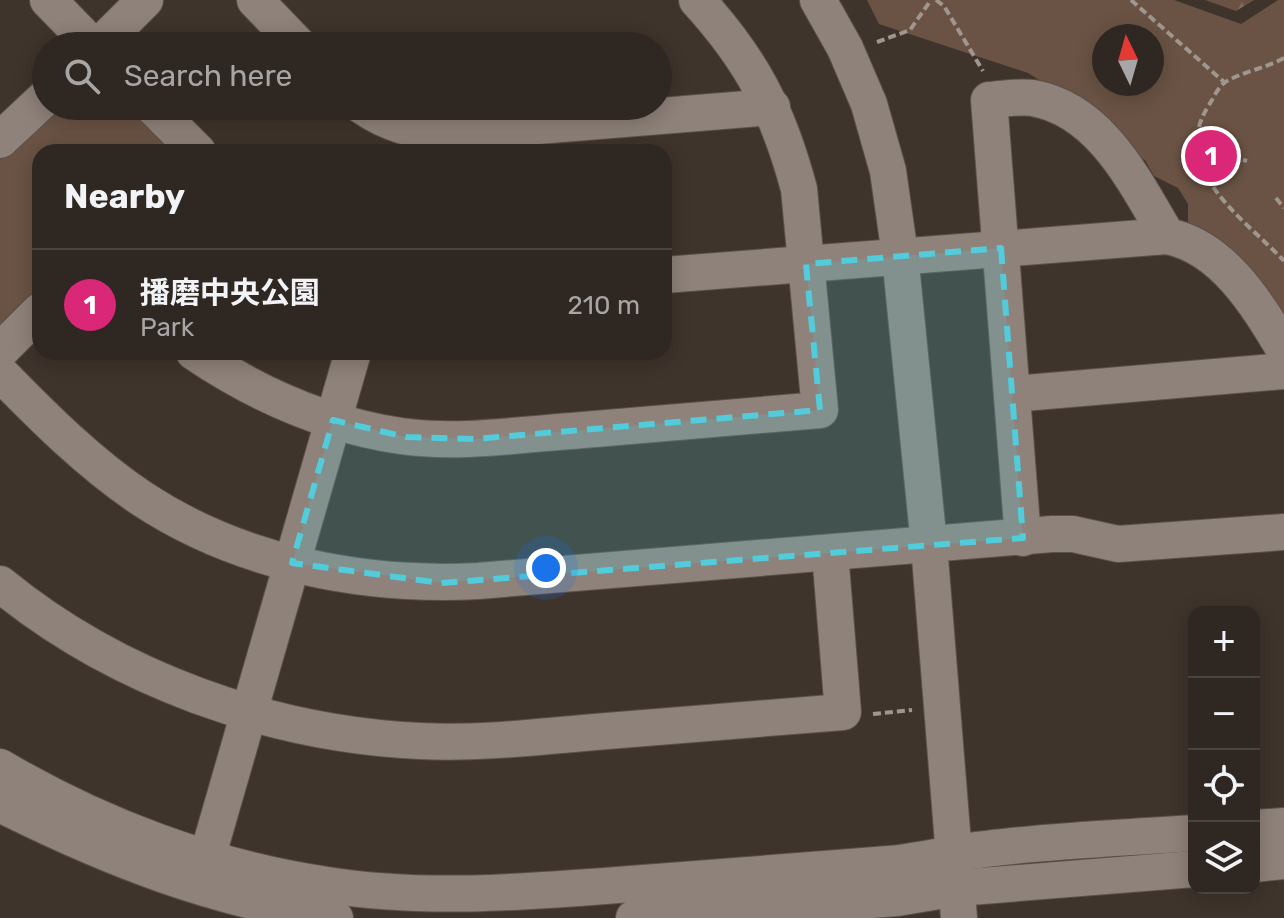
<!DOCTYPE html>
<meta charset="utf-8">
<style>
:root{--surface:#2f2721;--page:#3b332e;--text:#f1f3f6;--muted:#a7a5a5;--line:#4a443f;--accent:#db2777}
body{margin:0;font-family:Rubik,"Noto Sans JP",sans-serif;background:var(--page);color:var(--text)}
.controls{position:absolute;right:24px;bottom:24px;display:grid;overflow:hidden;border-radius:16px;box-shadow:0 4px 20px #0003}
.controls button{width:72px;height:72px;display:grid;place-items:center;padding:0;border:0;border-bottom:2px solid var(--line);background:var(--surface);color:var(--text);font:40px sans-serif}
.compass{position:absolute;left:1092px;top:24px;width:72px;height:72px;border-radius:50%;background:var(--surface);box-shadow:0 4px 20px #0003;rotate:355deg}
.you{position:absolute;left:546px;top:568px;width:28px;height:28px;margin:-20px;border:6px solid #fff;border-radius:50%;background:#1a73e8;box-shadow:0 0 0 12px #1a73e833}
.badge{display:grid;place-items:center;width:52px;height:52px;border-radius:50%;background:var(--accent);color:#fff;font-size:26px;font-weight:700}
.pin{position:absolute;translate:-50% -50%;border:4px solid #fff;box-shadow:0 2px 8px #0006}
.list{margin:0;padding:0;list-style:none}
h2{display:flex;justify-content:space-between;align-items:center;height:104px;margin:0;padding:0 32px;font-size:34px}
h2 small{font-size:26px;font-weight:400;color:var(--muted)}
.list li{display:grid;grid-template-columns:52px 1fr auto;gap:24px;align-items:center;box-sizing:border-box;height:112px;padding:0 32px;border-top:2px solid var(--line)}
.list b{display:block;font-size:30px;white-space:nowrap}
.list p{margin:0;font-size:26px;white-space:nowrap;color:var(--muted)}
.list em{font-size:26px;font-style:normal;color:var(--muted)}
.icon{flex:none;width:44px;height:44px;fill:none;stroke:currentColor;stroke-width:2;stroke-linecap:round;stroke-linejoin:round}
.map{position:relative;flex:none;width:1284px;height:918px;overflow:hidden}
.search{position:absolute;background:var(--surface);box-shadow:0 4px 20px #0003;left:32px;top:32px;width:640px;height:88px;display:flex;align-items:center;gap:20px;box-sizing:border-box;padding:0 28px;border-radius:44px;color:var(--muted);font-size:30px}
.panel{position:absolute;background:var(--surface);box-shadow:0 4px 20px #0003;left:32px;top:144px;width:640px;height:216px;border-radius:24px}
.map>svg:first-child{display:block}
.forest{fill:url(#forest-firs)}
.park{fill:#6a5344;fill-rule:evenodd}
.lines{fill:none;stroke-linecap:round;stroke-linejoin:round}
.minor-casing{stroke:#5b514b;stroke-width:38}
.path{stroke:#9f968f;stroke-width:4;stroke-dasharray:8 4;stroke-linecap:butt}
.minor{stroke:#8f827a;stroke-width:36}
.marked{fill:#52cbda;fill-opacity:0.2;stroke:#52cbda;stroke-width:6;stroke-dasharray:16 10;stroke-linejoin:round}
</style>
<div class="map">
<svg width="1284" height="918" viewBox="0 0 1284 918">
<defs>
<pattern id="forest-firs" width="22" height="20" patternUnits="userSpaceOnUse" patternTransform="scale(2)"><rect width="22" height="20" fill="#6a5344"/><path d="M5 1l3.5 6h-7zM16 11l3.5 6h-7z" fill="#806c5f"/></pattern>
</defs>
<rect width="100%" height="100%" fill="#3f342c"/>
<polygon class="forest" points="1205,0 1254,0 1236,11"/>
<g class="park">
<path d="M867,0H1174L1241,24L1278,0H1284V315L1188,224V204L1178,188L1154,176L1145,160L1132,153L1110,124L1028,73L879,24ZM1104,36H1152V84H1104Z"/>
<polygon points="51,106 138,106 186,152 40,152 40,298 0,337 0,157"/>
</g>
<g class="lines">
<g class="minor-casing">
<g id="minor">
<polyline points="48,0 93,46"/>
<polyline points="255,0 299,46"/>
<polyline points="818,0 845,48 869,104 888,171 900,255 929,545 959,918"/>
<polyline points="99,46 145,0"/>
<polyline points="152,106 198,152"/>
<path d="M362,106C388,124 419,133 451,133L772,107"/>
<polyline points="0,140 46,97"/>
<polyline points="664,275 1167,236"/>
<polyline points="0,351 40,311"/>
<path d="M194,352C256,394 327,425 401,436C457,444 515,435 571,431C654,424 737,417 820,410L799,189C778,111 752,60 697,0"/>
<path d="M0,373C44,418 89,463 141,498C239,563 362,587 478,581L1052,534H1073L1118,544L1284,532"/>
<polyline points="1013,394 1284,371"/>
<path d="M1023,538L989,100C1003,99 1019,96 1033,98C1101,110 1135,182 1167,236C1223,247 1257,304 1284,349"/>
<path d="M0,584C116,679 270,734 420,741C478,744 537,737 595,732C678,725 761,719 843,712L830,553"/>
<path d="M0,767C100,826 212,868 327,885C436,902 547,890 657,882C734,876 812,870 889,864C922,861 954,852 986,849C1055,840 1125,838 1194,833"/>
<path d="M0,804C112,860 211,898 335,918"/>
<polyline points="1254,828 1284,826"/>
<polyline points="207,858 353,352"/>
<polyline points="1254,864 1284,861"/>
<polyline points="634,918 897,898 957,888 1194,869"/>
</g>
</g>
<g class="path">
<polyline points="936,0 944,6 983,71"/>
<polyline points="1131,0 1224,82"/>
<polyline points="877,42 910,30 931,0"/>
<path d="M1284,58C1266,68 1245,71 1227,81C1219,85 1214,97 1209,105C1167,169 1246,220 1284,261"/>
<polyline points="1197,146 1247,161"/>
<polyline points="1276,198 1284,208"/>
<polyline points="873,714 912,710"/>
</g>
<use href="#minor" class="minor"/>
</g>
<path class="marked" d="M1001,248L1023,538L441,583L292,563L333,420L406,437L474,439L820,410L806,264Z"/>
</svg>
<div class="controls">
<button>+</button>
<button>−</button>
<button><svg class="icon" aria-label="locate" viewBox="0 0 24 24"><circle cx="12" cy="12" r="6"/><path d="M12 2v4M12 18v4M2 12h4M18 12h4"/></svg></button>
<button><svg class="icon" aria-label="layers" viewBox="0 0 24 24"><path d="M12 4l9 5-9 5-9-5zM3 14l9 5 9-5"/></svg></button>
</div>
<svg class="compass" viewBox="-18 -18 36 36"><path d="M0-13l5 13h-10z" fill="#e53935"/><path d="M0 13l5-13h-10z" fill="#a7a5a5"/></svg>
<div class="you"></div>
<div class="pin badge" style="left:1211px;top:156px">1</div>
<div class="search"><svg class="icon" aria-label="search" viewBox="0 0 24 24"><circle cx="10" cy="10" r="6"/><path d="M15 15l6 6"/></svg>Search here</div>
<section class="panel">
<h2>Nearby<small></small></h2>
<ul class="list">
<li><span class="badge">1</span><div><b>播磨中央公園</b><p>Park</p></div><em>210 m</em></li>
</ul>
</section>
</div>
